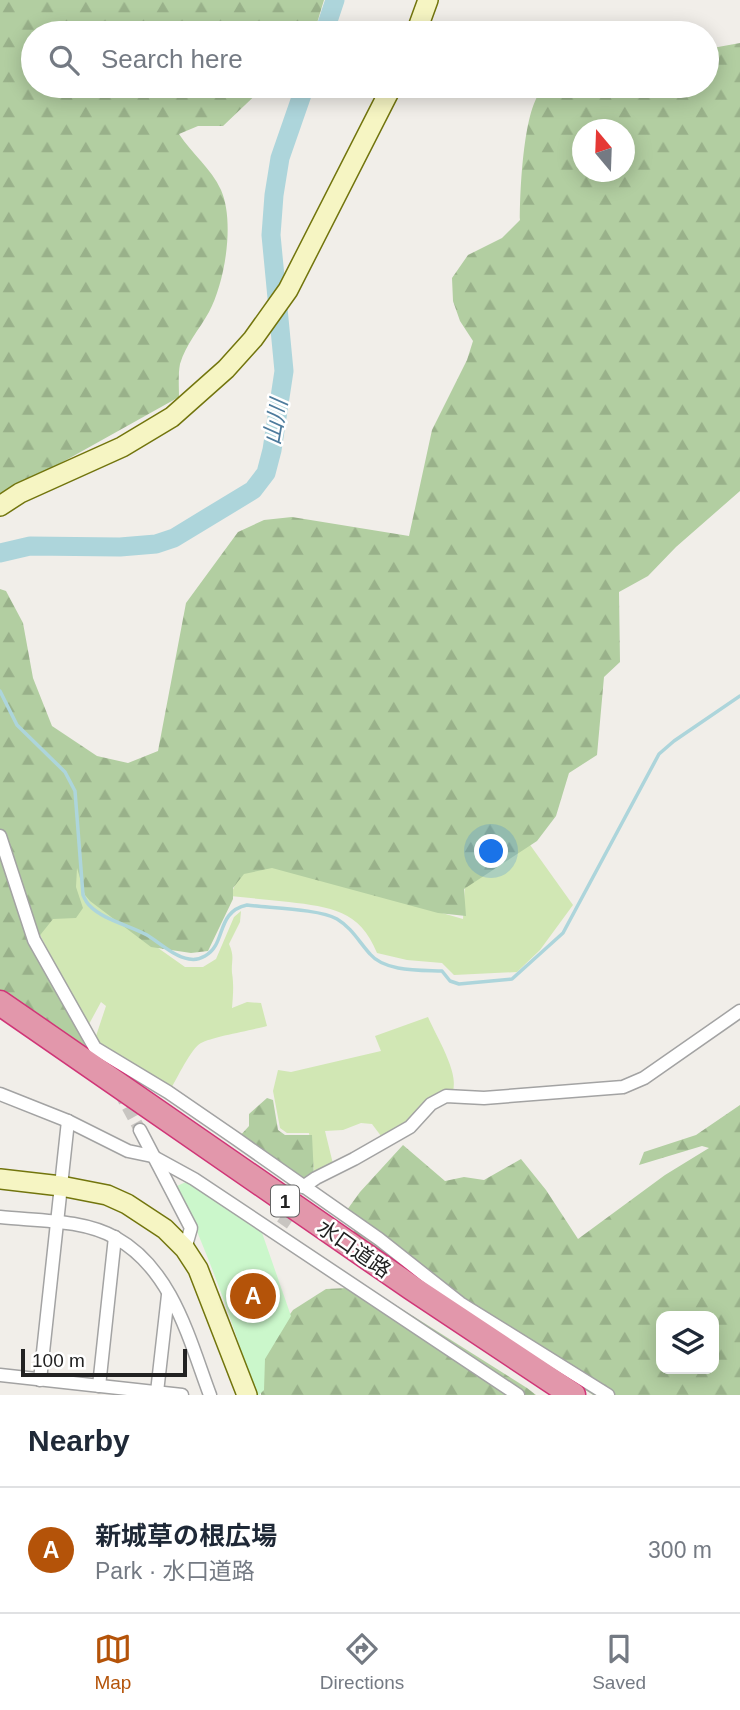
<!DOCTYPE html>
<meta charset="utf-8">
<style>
:root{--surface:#fff;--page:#f2f2f3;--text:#1f2937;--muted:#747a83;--line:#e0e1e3;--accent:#b45309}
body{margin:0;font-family:Helvetica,"Noto Sans JP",sans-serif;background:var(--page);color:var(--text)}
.controls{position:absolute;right:21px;bottom:21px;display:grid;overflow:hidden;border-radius:14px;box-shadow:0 4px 18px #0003}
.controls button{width:63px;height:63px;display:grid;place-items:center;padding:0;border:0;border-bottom:2px solid var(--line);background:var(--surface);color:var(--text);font:35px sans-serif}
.compass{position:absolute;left:572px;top:119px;width:63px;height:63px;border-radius:50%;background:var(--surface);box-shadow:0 4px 18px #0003;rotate:341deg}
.scale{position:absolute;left:21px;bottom:18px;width:166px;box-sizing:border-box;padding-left:7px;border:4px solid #222;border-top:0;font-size:19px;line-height:24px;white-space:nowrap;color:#222;-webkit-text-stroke:5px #fff;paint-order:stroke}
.you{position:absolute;left:492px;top:852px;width:24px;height:24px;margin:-18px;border:5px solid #fff;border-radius:50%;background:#1a73e8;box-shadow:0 0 0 10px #1a73e833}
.badge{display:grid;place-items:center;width:46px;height:46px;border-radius:50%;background:var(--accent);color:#fff;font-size:23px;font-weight:700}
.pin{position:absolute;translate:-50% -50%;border:4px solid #fff;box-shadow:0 2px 7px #0006}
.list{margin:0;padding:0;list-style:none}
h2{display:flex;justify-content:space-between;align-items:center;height:91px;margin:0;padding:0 28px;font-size:30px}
h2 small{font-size:23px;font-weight:400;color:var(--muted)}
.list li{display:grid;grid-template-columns:46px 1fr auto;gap:21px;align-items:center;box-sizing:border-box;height:126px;padding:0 28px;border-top:2px solid var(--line)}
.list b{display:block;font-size:26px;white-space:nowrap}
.list p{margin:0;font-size:23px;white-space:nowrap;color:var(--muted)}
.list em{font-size:23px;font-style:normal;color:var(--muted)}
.icon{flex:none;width:38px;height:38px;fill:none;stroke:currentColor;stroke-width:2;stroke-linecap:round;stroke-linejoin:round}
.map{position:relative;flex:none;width:740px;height:1395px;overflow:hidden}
.search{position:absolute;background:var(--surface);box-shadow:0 4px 18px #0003;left:21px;right:21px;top:21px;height:77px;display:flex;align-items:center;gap:18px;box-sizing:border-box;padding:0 24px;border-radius:38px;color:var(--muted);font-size:26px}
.sheet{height:217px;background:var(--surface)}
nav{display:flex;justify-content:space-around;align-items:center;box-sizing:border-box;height:98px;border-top:2px solid var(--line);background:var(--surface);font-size:19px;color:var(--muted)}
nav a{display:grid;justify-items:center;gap:4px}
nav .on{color:var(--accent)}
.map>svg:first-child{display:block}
.grass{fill:#d1e7b4}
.forest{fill:url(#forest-firs);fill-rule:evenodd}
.park{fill:#cbf7cb}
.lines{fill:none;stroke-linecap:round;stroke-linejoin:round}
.stream{stroke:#add5db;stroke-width:3.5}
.river{stroke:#add5db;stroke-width:19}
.street-tunnel{stroke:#c8c5c1;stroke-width:12;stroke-dasharray:12 6;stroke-linecap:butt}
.street-casing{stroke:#a3a3a3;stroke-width:15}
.secondary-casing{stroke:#72750d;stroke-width:22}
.highway-casing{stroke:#d03577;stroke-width:27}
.street{stroke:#fff;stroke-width:12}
.secondary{stroke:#f6f5c3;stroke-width:19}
.highway{stroke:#e297ab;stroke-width:24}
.labels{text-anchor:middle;stroke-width:5;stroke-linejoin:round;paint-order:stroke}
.shield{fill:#fff;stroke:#646464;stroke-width:2}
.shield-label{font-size:19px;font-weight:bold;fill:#222}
.street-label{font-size:21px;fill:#222;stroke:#fff}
.water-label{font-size:23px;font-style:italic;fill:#4d7b9c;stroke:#fff}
</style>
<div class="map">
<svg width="740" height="1395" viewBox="0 0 740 1395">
<defs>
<pattern id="forest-firs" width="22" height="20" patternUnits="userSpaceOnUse" patternTransform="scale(1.75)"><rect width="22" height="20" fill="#b2cea1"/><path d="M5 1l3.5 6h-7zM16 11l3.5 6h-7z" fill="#99b18a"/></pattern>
</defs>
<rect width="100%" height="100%" fill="#f1eee9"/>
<g class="grass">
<path d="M528,842L573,905L540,950L517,972L454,975L442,963L407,960L377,953C360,910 330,907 289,902C270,900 250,898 230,896L242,870L271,864L463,919L465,883Z"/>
<path d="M75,863L134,931L185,967H203L216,959L234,917L241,911L240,922L229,944C235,957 231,961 232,973C234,985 233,996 232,1008L247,1002L261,1003L267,1026C253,1030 211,1037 201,1043C191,1048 177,1079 170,1090L161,1087L99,1042L96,1036L106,1006L101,1002L88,1026L39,933L73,889Z"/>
<path d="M428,1017C436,1036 459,1072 453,1091L384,1140L372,1124L361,1123L343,1130L325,1131L334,1168L315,1176L309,1133H287L280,1128L273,1091L278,1070L291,1072L381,1051L375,1036Z"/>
</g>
<g class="forest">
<path d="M0,0H324L314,33H33V86H265L223,126H198L179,134C192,154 211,168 221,190C235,222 225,282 209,312C199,330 186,344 180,364C178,374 179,387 179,397L0,497Z"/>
<path d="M740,43V491L676,547L648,576L619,592L620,662L604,677L597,755L569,773L556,816L537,841L464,889L466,916L438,913L272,868L244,874L233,888V899L208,951L191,953L151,947L90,901L85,895L77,868L76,887L83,908L76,918L53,919L33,944L93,1057L0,993V589L6,591L23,623L33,678L52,726L97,756L128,763L158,751L186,603L238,532L264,520L292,517L409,536L432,430L467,360L473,341L460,321L453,301L452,278L468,255L502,238L520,220C520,192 523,112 541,91C542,90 549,86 551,86H707V49ZM582,130H624V172H582Z"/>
<polygon points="267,1098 273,1100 278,1130 285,1135 312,1135 314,1177 305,1183 238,1138 249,1126 249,1114"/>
<path d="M740,1105V1395H593L493,1330L355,1234L347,1210L360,1192L403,1145L445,1181L464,1177L484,1180L521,1159L546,1190L578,1239L665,1175L709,1148L702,1146L639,1165L644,1152L696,1135ZM661,1316H714V1369H661Z"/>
<polygon points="367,1287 527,1388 536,1395 261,1395 261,1355 293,1310 326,1289"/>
</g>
<path class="park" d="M188,1181L260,1227L291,1316L265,1359L264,1390L259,1395H255C234,1324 208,1253 177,1186Z"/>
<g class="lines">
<path class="stream" d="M0,691L17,725L65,772L75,791L83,895C85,899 86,902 89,905C103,920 129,925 147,935C160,943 173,956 189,959C194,960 200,959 205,956C227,944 215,912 247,905C269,908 320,909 337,919C352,928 359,942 370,954C385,972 421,970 442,971L450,981L459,984L512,979L563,933L659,754L674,741L740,696"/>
<g class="river">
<polyline points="324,33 335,0"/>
<polyline points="0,553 30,546 120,547 156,544 174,538 253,490 266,473 272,450 284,371 271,235 274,195 280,158 305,86"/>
</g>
<g class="street-tunnel">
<polyline points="119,1091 140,1130"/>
<polyline points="282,1225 296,1205"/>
</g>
<g class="street-casing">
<g id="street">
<polyline points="0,836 34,940 95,1048 168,1092 235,1138 379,1239 460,1303 608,1395"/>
<polyline points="0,1094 68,1121 128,1151 152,1156 194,1179 518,1395"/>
<polyline points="140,1130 191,1228 185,1249"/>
<polyline points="303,1187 316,1178 354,1159 410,1127 431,1104 446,1096 484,1098 623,1087 644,1078 740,1011"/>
<path d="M0,1217C37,1221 83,1219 116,1238C172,1269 189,1339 210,1395"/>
<polyline points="0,1375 182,1395"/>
<polyline points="40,1380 68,1121"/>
<polyline points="99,1386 115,1237"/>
<polyline points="157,1392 168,1295"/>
</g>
</g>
<g class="secondary-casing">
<g id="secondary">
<polyline points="416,33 428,0"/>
<polyline points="0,506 20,493 122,447 172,417 226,369 253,339 288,290 392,86"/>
<polyline points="0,1179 61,1186 107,1195 127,1204 165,1229 185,1249 198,1269 247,1395"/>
</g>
</g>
<g class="highway-casing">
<polyline id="highway" points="0,1003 412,1288 573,1395"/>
</g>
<use href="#street" class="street"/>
<use href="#secondary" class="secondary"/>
<use href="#highway" class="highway"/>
</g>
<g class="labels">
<rect class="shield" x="271" y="1185.5" width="28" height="31" rx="5"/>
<g class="shield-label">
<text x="285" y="1208">1</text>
</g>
<g class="street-label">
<text transform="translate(354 1249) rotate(35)" y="7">水口道路</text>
</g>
<g class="water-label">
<text transform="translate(275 422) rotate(-80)" y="8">山川</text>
</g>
</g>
</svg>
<div class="controls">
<button><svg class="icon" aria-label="layers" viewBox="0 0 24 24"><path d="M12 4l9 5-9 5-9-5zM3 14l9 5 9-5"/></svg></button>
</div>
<svg class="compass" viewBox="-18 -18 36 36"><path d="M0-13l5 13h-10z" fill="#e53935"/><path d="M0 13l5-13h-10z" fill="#747a83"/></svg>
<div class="scale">100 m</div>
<div class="you"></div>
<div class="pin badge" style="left:253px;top:1296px">A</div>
<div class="search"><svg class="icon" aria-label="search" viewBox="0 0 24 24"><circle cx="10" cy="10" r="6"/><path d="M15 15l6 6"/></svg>Search here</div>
</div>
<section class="sheet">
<h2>Nearby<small></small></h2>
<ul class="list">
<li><span class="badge">A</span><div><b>新城草の根広場</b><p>Park · 水口道路</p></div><em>300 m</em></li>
</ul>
</section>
<nav>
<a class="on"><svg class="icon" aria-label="map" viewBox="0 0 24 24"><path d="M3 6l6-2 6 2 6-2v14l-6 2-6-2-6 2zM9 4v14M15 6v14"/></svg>Map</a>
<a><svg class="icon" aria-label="directions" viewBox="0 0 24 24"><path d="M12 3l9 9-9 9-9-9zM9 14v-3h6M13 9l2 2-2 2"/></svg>Directions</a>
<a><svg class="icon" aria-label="saved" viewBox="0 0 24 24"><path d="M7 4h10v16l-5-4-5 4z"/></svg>Saved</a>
</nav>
